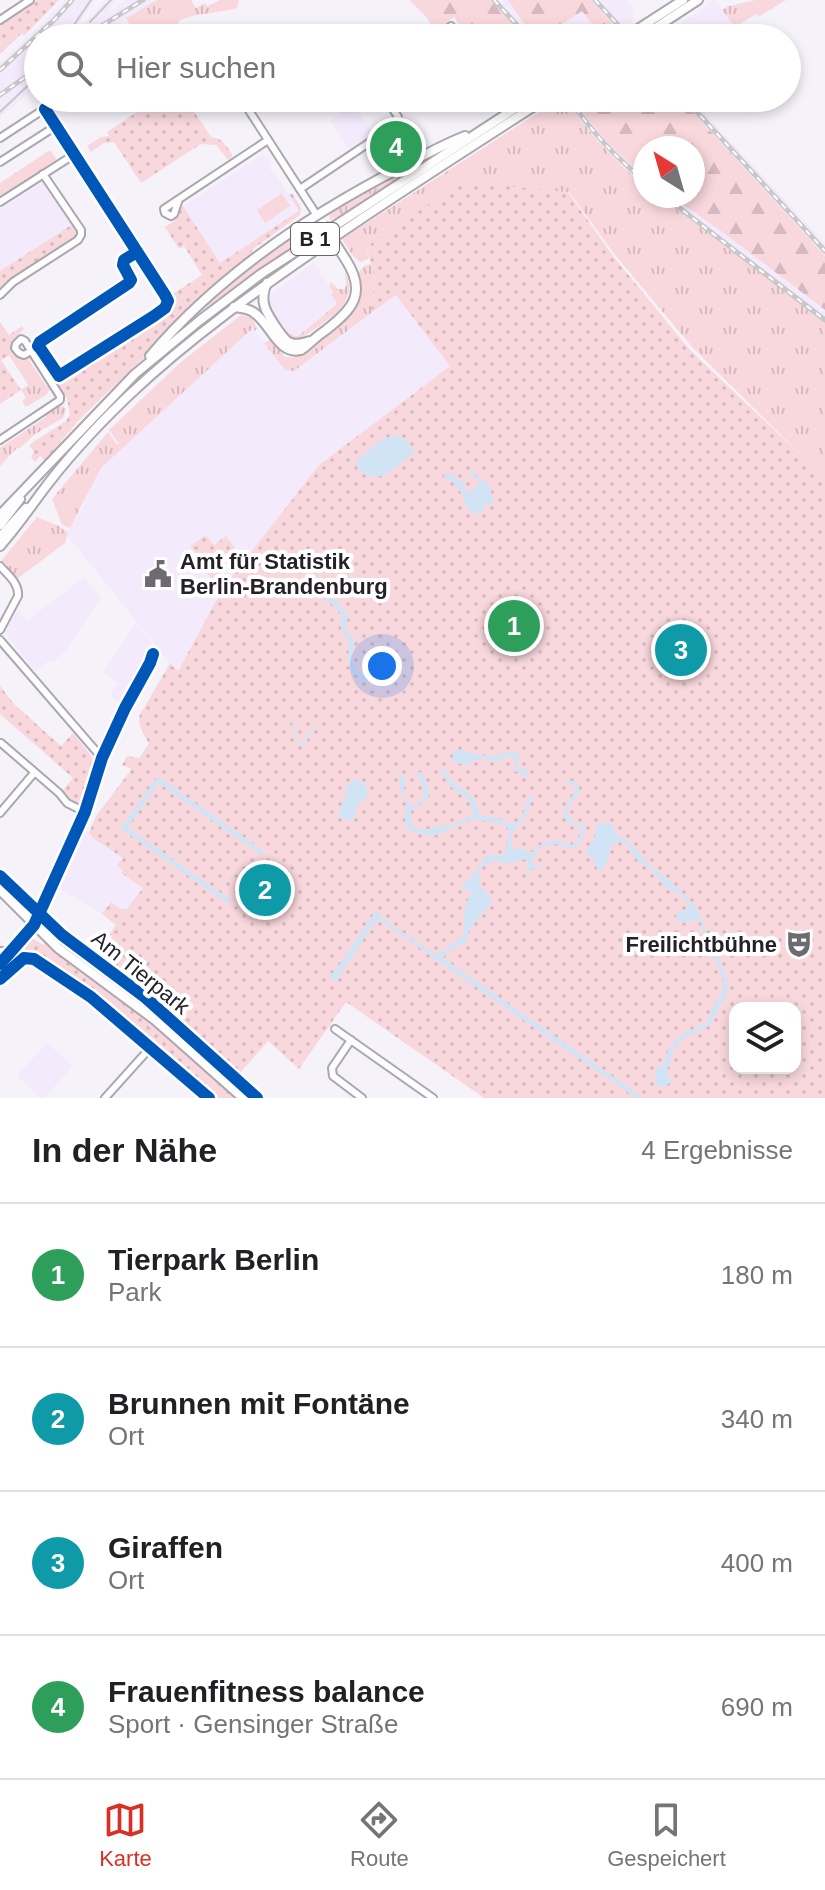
<!DOCTYPE html>
<html lang="de">
<meta charset="utf-8">
<style>
:root{--surface:#fff;--page:#f6f6f6;--text:#202124;--muted:#757577;--line:#e0e0e0;--accent:#d93025}
body{margin:0;font-family:Arial,sans-serif;background:var(--page);color:var(--text)}
.controls{position:absolute;right:24px;bottom:24px;display:grid;overflow:hidden;border-radius:16px;box-shadow:0 4px 12px #0003}
.controls button{width:72px;height:72px;display:grid;place-items:center;padding:0;border:0;border-bottom:2px solid var(--line);background:var(--surface);color:var(--text);font:40px sans-serif}
.compass{position:absolute;left:633px;top:136px;width:72px;height:72px;border-radius:50%;background:var(--surface);box-shadow:0 4px 12px #0003;rotate:323deg}
.you{position:absolute;left:382px;top:666px;width:28px;height:28px;margin:-20px;border:6px solid #fff;border-radius:50%;background:#1a73e8;box-shadow:0 0 0 12px #1a73e833}
.badge{display:grid;place-items:center;width:52px;height:52px;border-radius:50%;background:var(--accent);color:#fff;font-size:26px;font-weight:700}
.pin{position:absolute;translate:-50% -50%;border:4px solid #fff;box-shadow:0 2px 8px #0006}
.list{margin:0;padding:0;list-style:none}
h2{display:flex;justify-content:space-between;align-items:center;height:104px;margin:0;padding:0 32px;font-size:34px}
h2 small{font-size:26px;font-weight:400;color:var(--muted)}
.list li{display:grid;grid-template-columns:52px 1fr auto;gap:24px;align-items:center;box-sizing:border-box;height:144px;padding:0 32px;border-top:2px solid var(--line)}
.list b{display:block;font-size:30px;white-space:nowrap}
.list p{margin:0;font-size:26px;white-space:nowrap;color:var(--muted)}
.list em{font-size:26px;font-style:normal;color:var(--muted)}
.icon{flex:none;width:44px;height:44px;fill:none;stroke:currentColor;stroke-width:2;stroke-linecap:round;stroke-linejoin:round}
.map{position:relative;flex:none;width:825px;height:1098px;overflow:hidden}
.search{position:absolute;background:var(--surface);box-shadow:0 4px 12px #0003;left:24px;right:24px;top:24px;height:88px;display:flex;align-items:center;gap:20px;box-sizing:border-box;padding:0 28px;border-radius:44px;color:var(--muted);font-size:30px}
.sheet{height:680px;background:var(--surface)}
nav{display:flex;justify-content:space-around;align-items:center;box-sizing:border-box;height:112px;border-top:2px solid var(--line);background:var(--surface);font-size:22px;color:var(--muted)}
nav a{display:grid;justify-items:center;gap:4px}
nav .on{color:var(--accent)}
.map>svg:first-child{display:block}
.built{fill:#f3ebfc}
.grass{fill:url(#grass-tufts)}
.forest{fill:url(#forest-firs)}
.park{fill:url(#park-dots);fill-rule:evenodd}
.pitch{fill:#f9d8dd}
.water{fill:#d0e4f6}
.lines{fill:none;stroke-linecap:round;stroke-linejoin:round}
.stream{stroke:#d0e4f6;stroke-width:2}
.canal{stroke:#d0e4f6;stroke-width:5}
.minor-casing{stroke:#aaa7ae;stroke-width:10}
.major-casing{stroke:#aaa7ae;stroke-width:12}
.minor{stroke:#fefdfe;stroke-width:6}
.major{stroke:#fefdfe;stroke-width:8}
.tram{stroke:#c8c7ca;stroke-width:2}
.rail-casing{stroke:#c8c7ca;stroke-width:5}
.rail{stroke:#fff;stroke-width:2;stroke-dasharray:6;stroke-linecap:butt}
.major-bridge-casing{stroke:#aaa7ae;stroke-width:12;stroke-linecap:butt}
.major-bridge{stroke:#fefdfe;stroke-width:8}
.cycleway-casing{stroke:#fff;stroke-width:17}
.cycleway{stroke:#0057b8;stroke-width:12}
.labels{text-anchor:middle;stroke-width:8;stroke-linejoin:round;paint-order:stroke}
.shield{fill:#fff;stroke:#666469;stroke-width:2}
.shield-label{font-size:20px;font-weight:bold;fill:#252129}
.poi-label{font-size:22px;font-weight:bold;fill:#252129;stroke:#fff;text-anchor:start}
.street-label{font-size:22px;fill:#252129;stroke:#fff}
</style>
<div class="map">
<svg width="825" height="1098" viewBox="0 0 825 1098">
<defs>
<pattern id="grass-tufts" width="24" height="20" patternUnits="userSpaceOnUse" patternTransform="scale(2)"><rect width="24" height="20" fill="#f9d8dd"/><path d="M3 7l-1-3M5 7V3M7 7l1-3M15 17l-1-3M17 17v-4M19 17l1-3" fill="none" stroke="#d5b9be"/></pattern>
<pattern id="forest-firs" width="22" height="20" patternUnits="userSpaceOnUse" patternTransform="scale(2)"><rect width="22" height="20" fill="#f9d8dd"/><path d="M5 1l3.5 6h-7zM16 11l3.5 6h-7z" fill="#d5b9be"/></pattern>
<pattern id="park-dots" width="8" height="8" patternUnits="userSpaceOnUse" patternTransform="scale(2)"><rect width="8" height="8" fill="#f9d8dd"/><path d="M2 2h.1M6 6h.1" fill="none" stroke="#d5b9be" stroke-width="1.8" stroke-linecap="round"/></pattern>
</defs>
<rect width="100%" height="100%" fill="#f6f2fa"/>
<g class="built">
<polygon points="65,0 95,0 73,31 86,21 106,0 117,0 106,14 126,0 157,0 95,38 38,38 38,86 0,118 0,63 46,20"/>
<polygon points="490,0 498,0 505,4 502,0 508,0 534,38 527,38 515,24"/>
<polygon points="591,0 627,0 632,5 634,15 630,26 620,33"/>
<polygon points="712,0 715,0 735,27 727,32 728,38 658,38 708,5"/>
<polygon points="582,10 596,30 592,34 594,37 599,38 555,38 552,31"/>
<polygon points="565,98 573,98 583,113 631,166 645,177 645,186 609,154 581,121"/>
<polygon points="680,98 691,98 825,243 825,256"/>
<polygon points="354,105 373,134 349,149 330,120"/>
<polygon points="263,154 271,162 272,164 269,167 272,172 274,172 300,211 220,263 183,206"/>
<polygon points="45,181 73,224 0,271 0,209 40,182"/>
<polygon points="658,196 671,196 725,234 825,311 825,322"/>
<polygon points="314,263 333,292 331,295 337,304 296,336 289,334 268,305 268,296"/>
<polygon points="396,294 450,366 319,465 223,588 177,672 66,534 85,504 84,502 101,468 253,328 285,369"/>
<polygon points="84,577 101,598 66,651 51,663 48,661 35,671 5,633 18,610 27,621"/>
<polygon points="136,623 152,643 149,654 121,704 110,695 118,683 103,672"/>
<polygon points="84,830 124,858 120,867 123,871 122,874 143,888 126,910 122,911 111,902 102,914 59,888"/>
<polygon points="47,1043 73,1066 44,1098 40,1098 17,1076"/>
</g>
<g class="grass">
<polygon points="157,0 191,0 196,8 205,3 207,6 220,0 239,0 238,6 235,9 193,16 180,20 176,27 156,28 137,36 135,35 126,18"/>
<polygon points="755,0 786,0 758,17 756,14 735,27 722,10 729,6"/>
<path d="M561,98H565C588,132 613,160 645,186V196H659L825,322V605L800,454L693,348L615,255L569,192L366,247L369,259L360,262L353,256L342,239Z"/>
<polygon points="50,150 58,162 0,200 0,183"/>
<polygon points="430,155 431,157 339,216 330,220 329,212 343,202"/>
<polygon points="309,223 319,230 195,315 261,257"/>
<path d="M371,263L375,275L371,313L294,371L285,370L264,343L269,340L273,342L285,357C289,357 293,358 297,356C309,352 350,319 356,308C363,296 362,285 359,272L363,267Z"/>
<path d="M345,272C361,305 325,321 302,338C293,341 289,337 284,330L285,329L289,334L291,333L294,336H298L337,304L331,294L333,292L329,286L331,282L338,289H345L346,284Z"/>
<polygon points="241,315 252,318 257,328 255,331 253,328 101,468 70,528 62,525 52,499 108,432 117,444 119,444 109,430 181,362"/>
<polygon points="15,352 30,354 32,357 29,360 47,387 50,385 51,388 46,395 26,407 22,401 26,398 21,390 28,385 9,355"/>
<polygon points="59,405 63,406 66,410 63,418 35,434 20,448 17,448 0,466 0,448 46,417 46,413"/>
<polygon points="37,517 59,526 68,533 65,543 17,579 5,563 3,565 1,561"/>
</g>
<g class="forest">
<polygon points="409,0 490,0 515,24 527,38 446,38 461,28 454,17 435,30 427,18"/>
<polygon points="508,0 591,0 620,33 612,38 602,38 582,11 552,31 555,38 534,38"/>
<path d="M573,98H680L825,256V310L725,234L671,196H693V148H645V177C617,154 593,129 573,98Z"/>
</g>
<g class="park">
<polygon points="37,0 59,0 24,36 22,33 0,54 0,24"/>
<path d="M158,98H185L211,137C223,138 227,147 233,156L228,160L216,145L201,144L141,183L114,142L104,143L91,152L87,146L101,137L109,136L107,132Z"/>
<path d="M462,182L568,192L613,256L690,350L825,478V1098H484L346,1002L299,1069L268,1041L240,1073L143,986L99,954L112,937L109,935L116,925L102,914L111,902L122,910L124,909L126,910L143,888L121,873L123,871L117,865L123,858L93,838L89,833L96,816L131,770L130,768L122,765L127,756L139,758L149,743C141,731 134,719 144,708L170,663L178,671L223,588L319,465L450,366L396,295L371,313L375,275L366,247ZM735,1008H795V1068H735Z"/>
<path d="M292,193L301,208L300,215L253,249L248,260C193,310 139,362 86,413C71,428 59,445 45,460L40,456L35,462L31,457L34,452L30,447V444L66,421L70,414L67,399L57,383L58,381L166,311L171,303L168,297L202,275L184,246L179,249L165,227L177,219L180,209L183,206L220,263L299,211L289,194Z"/>
<polygon points="73,224 77,231 77,238 8,283 0,292 0,271"/>
<polygon points="0,322 9,335 22,326 24,329 12,340 15,352 1,360 21,390 0,404"/>
<polygon points="206,535 214,545 226,536 237,551 224,564 214,582 197,560 199,558 190,546"/>
<polygon points="0,686 14,704 61,746 73,733 97,763 88,793 83,805 70,800 62,791 73,778 0,714"/>
<polygon points="32,938 43,945 47,941 151,1021 239,1098 218,1098 163,1050 160,1053 130,1028 132,1024 96,994 50,964 48,966 32,955 22,957 19,955 21,952 20,950"/>
</g>
<polygon class="pitch" points="282,193 290,206 265,223 257,210"/>
<g class="water">
<path d="M393,435C403,436 409,442 414,450L413,454C394,466 380,490 357,468V460L380,441Z"/>
<polygon points="471,470 489,485 494,502 493,504 483,505 483,514 478,512 474,516 464,503 463,495 451,480 447,480 443,476 444,475 455,473 454,477 465,484 467,494 475,488 479,481 469,472"/>
<path d="M311,579C316,587 324,591 330,599H335L349,617L345,625L354,641L352,660L358,673L369,676L372,680H361L351,670L349,665L348,640L341,628V615L336,607L328,602L322,594L314,589L309,580Z"/>
<polygon points="457,749 475,754 492,756 516,751 519,754 517,762 520,769 527,770 530,775 526,777 515,771 514,759 511,756 496,762 482,758 466,765 455,763 452,759 454,751"/>
<path d="M442,768L445,769C453,791 478,789 478,813C485,817 489,817 498,818C502,819 506,823 511,823C523,824 525,805 529,796L531,795L534,796C531,801 529,808 526,814C519,830 507,828 513,850L519,848L527,852H532C543,840 556,837 571,845L578,840L581,828C550,818 567,807 576,789L574,785L565,784V781H573L578,784L580,793L569,805L567,813L573,821L586,826L580,843L571,849L558,844L541,847L534,856L532,863L535,866L542,865L544,867L534,868L527,873V859L509,863L493,861L483,866L479,872V885L491,898V904C482,915 467,927 467,942L448,952L443,958L644,1098H636L379,920L376,921L340,975L339,978L336,981L331,979L330,974L335,971L375,912L380,913L382,918L435,954L442,952L463,936L465,906L471,893L470,890L461,888V886L474,874L485,856L505,854L509,831L505,825L474,819L433,836L412,832L407,829L405,823L406,804L399,785L400,774L405,778L404,796L411,806C431,801 424,788 417,775L418,772H421C434,796 433,798 411,811V821L415,828L424,830L437,826H447L457,823L473,814L469,800L451,787L440,770Z"/>
<polygon points="356,779 365,783 368,796 356,806 356,817 350,820 340,818 339,810 345,799 346,788 350,782"/>
<path d="M601,823L612,824L617,835L631,843L649,865L666,877L695,905L704,922L708,940L721,963L728,983L727,994L709,1026L684,1038L674,1048L667,1071L668,1078L674,1080L664,1087L655,1085L656,1081L655,1071L664,1063L668,1051L675,1040L683,1034L707,1022L713,1006L722,993L723,980L717,964L708,952L703,942L701,920L697,919L685,923L676,920V913L690,908L682,895L666,888L657,876L635,858L626,843C609,840 611,849 608,860C607,863 603,868 601,871L597,869L593,858L585,853L595,837L596,825Z"/>
</g>
<g class="lines">
<path class="stream" d="M293,723L294,728L297,732L296,737L299,745C307,745 307,736 310,731L317,726"/>
<polyline class="canal" points="228,901 124,828 158,780 261,852"/>
<g class="minor-casing">
<g id="minor">
<polyline points="0,20 30,0"/>
<path d="M148,38C163,32 175,32 190,38"/>
<polyline points="436,38 451,26"/>
<polyline points="241,98 316,214"/>
<polyline points="45,109 165,295 168,301 165,308 154,316 59,376 40,348 38,346 40,342 129,283 131,280 123,265 124,260 137,252"/>
<polyline points="0,138 61,98"/>
<polyline points="0,162 56,126"/>
<polyline points="300,189 397,124 398,117 386,98"/>
<polyline points="179,199 174,214 171,216 165,213 164,209 268,140"/>
<polyline points="0,202 75,154"/>
<polyline points="0,295 13,282 78,240 81,235 81,230 43,174"/>
<polyline points="0,440 60,400 60,396 25,341 21,339 16,344 15,348 19,353 24,355 31,351"/>
<path d="M0,566C8,575 19,583 18,596L0,630"/>
<polyline points="0,640 102,758"/>
<polyline points="1,743 59,793 67,803 85,812"/>
<polyline points="0,813 34,773"/>
<polyline points="0,951 6,951 14,946"/>
<polyline points="0,964 34,925 85,812 102,758 125,708 150,663 153,654"/>
<polyline points="0,979 24,958 34,959 91,997 209,1098"/>
<polyline points="335,1029 433,1098"/>
<polyline points="351,1040 332,1068 333,1076 362,1098"/>
<polyline points="105,1098 150,1048"/>
</g>
</g>
<g class="major-casing">
<g id="major">
<polyline points="624,38 683,0"/>
<polyline points="640,38 698,0"/>
<path d="M267,283C258,302 267,314 278,330C282,335 285,341 291,343C297,345 304,343 310,341"/>
<path d="M234,307C240,308 247,308 253,312C270,322 278,356 301,350C309,344 317,336 326,330C353,309 367,293 346,260"/>
<path d="M150,356C217,277 307,216 398,169C420,157 442,145 465,136"/>
<polyline points="0,515 135,374 199,321 261,274 531,98"/>
<polyline points="0,525 20,499"/>
<polyline points="0,537 26,508"/>
<path d="M0,546C15,529 27,512 41,493C66,459 96,427 126,398C190,337 260,288 333,238C403,190 475,144 547,98"/>
<polyline points="0,876 62,935 146,998 257,1098"/>
<polyline points="0,890 58,948 155,1020 243,1098"/>
</g>
</g>
<use href="#minor" class="minor"/>
<use href="#major" class="major"/>
<g class="tram">
<polyline points="90,22 111,0"/>
<polyline points="65,38 91,0"/>
<polyline points="0,112 38,76"/>
<polyline points="0,881 56,937 153,1009 252,1098"/>
</g>
<g class="rail-casing">
<g id="rail">
<polyline points="494,0 529,38"/>
<polyline points="595,0 630,38"/>
<polyline points="82,38 143,0"/>
<polyline points="0,70 55,19 72,0"/>
<polyline points="0,95 38,68"/>
<path d="M569,98C590,130 615,157 645,181"/>
<polyline points="684,98 825,251"/>
<polyline points="664,196 825,320"/>
</g>
</g>
<use href="#rail" class="rail"/>
<g class="major-bridge-casing">
<polyline id="major-bridge" points="323,224 346,260"/>
</g>
<use href="#major-bridge" class="major-bridge"/>
<g class="cycleway-casing">
<g id="cycleway">
<polyline points="45,109 165,295 168,301 165,308 154,316 59,376 40,348 38,346 40,342 129,283 131,280 123,265 124,260 137,252"/>
<polyline points="0,876 62,935 146,998 257,1098"/>
<polyline points="0,964 34,925 85,812 102,758 125,708 150,663 153,654"/>
<polyline points="0,979 24,958 34,959 91,997 209,1098"/>
</g>
</g>
<use href="#cycleway" class="cycleway"/>
</g>
<defs>
<g id="civic-bare" transform="scale(2.16)"><path d="M-.6-6.5H3V-4.5H.6V-3L4-1V1h2V6H-6V1h2V-1L-.6-3ZM-1.2 2.5V6h2.4V2.5Z" fill="#6e6a72" stroke="#fff" stroke-width="2.5" paint-order="stroke"/></g>
<g id="theatre-bare" transform="scale(2.16)"><path d="M-5-5.5Q0-4 5-5.5V0Q5 5 0 6Q-5 5-5 0ZM-3.3-2.5H-1v1.5H-3.3ZM1-2.5H3.3v1.5H1ZM-2.8 1Q0 5.5 2.8 1Z" fill="#6e6a72" stroke="#fff" stroke-width="2.5" paint-order="stroke"/></g>
</defs>
<g fill-rule="evenodd">
<use href="#civic-bare" x="158" y="574"/>
<use href="#theatre-bare" x="799" y="944"/>
</g>
<g class="labels">
<rect class="shield" x="291" y="223" width="48" height="32" rx="6"/>
<g class="shield-label">
<text x="315" y="246">B 1</text>
</g>
<g class="poi-label">
<text x="180" y="569">Amt für Statistik<tspan x="180" dy="25">Berlin-Brandenburg</tspan></text>
<text x="777" y="952" text-anchor="end">Freilichtbühne</text>
</g>
<g class="street-label">
<text transform="translate(141 972) rotate(39)" y="8">Am Tierpark</text>
</g>
</g>
</svg>
<div class="controls">
<button><svg class="icon" aria-label="layers" viewBox="0 0 24 24"><path d="M12 4l9 5-9 5-9-5zM3 14l9 5 9-5"/></svg></button>
</div>
<svg class="compass" viewBox="-18 -18 36 36"><path d="M0-13l5 13h-10z" fill="#e53935"/><path d="M0 13l5-13h-10z" fill="#757577"/></svg>
<div class="you"></div>
<div class="pin badge" style="left:514px;top:626px;background:#2e9e5b">1</div>
<div class="pin badge" style="left:265px;top:890px;background:#0f9aa8">2</div>
<div class="pin badge" style="left:681px;top:650px;background:#0f9aa8">3</div>
<div class="pin badge" style="left:396px;top:147px;background:#2e9e5b">4</div>
<div class="search"><svg class="icon" aria-label="search" viewBox="0 0 24 24"><circle cx="10" cy="10" r="6"/><path d="M15 15l6 6"/></svg>Hier suchen</div>
</div>
<section class="sheet">
<h2>In der Nähe<small>4 Ergebnisse</small></h2>
<ul class="list">
<li><span class="badge" style="background:#2e9e5b">1</span><div><b>Tierpark Berlin</b><p>Park</p></div><em>180 m</em></li>
<li><span class="badge" style="background:#0f9aa8">2</span><div><b>Brunnen mit Fontäne</b><p>Ort</p></div><em>340 m</em></li>
<li><span class="badge" style="background:#0f9aa8">3</span><div><b>Giraffen</b><p>Ort</p></div><em>400 m</em></li>
<li><span class="badge" style="background:#2e9e5b">4</span><div><b>Frauenfitness balance</b><p>Sport · Gensinger Straße</p></div><em>690 m</em></li>
</ul>
</section>
<nav>
<a class="on"><svg class="icon" aria-label="map" viewBox="0 0 24 24"><path d="M3 6l6-2 6 2 6-2v14l-6 2-6-2-6 2zM9 4v14M15 6v14"/></svg>Karte</a>
<a><svg class="icon" aria-label="directions" viewBox="0 0 24 24"><path d="M12 3l9 9-9 9-9-9zM9 14v-3h6M13 9l2 2-2 2"/></svg>Route</a>
<a><svg class="icon" aria-label="saved" viewBox="0 0 24 24"><path d="M7 4h10v16l-5-4-5 4z"/></svg>Gespeichert</a>
</nav>
